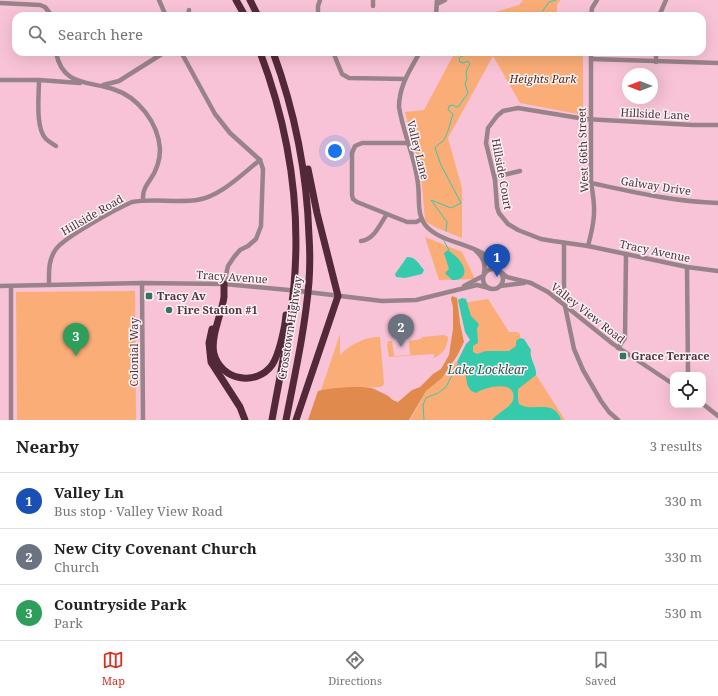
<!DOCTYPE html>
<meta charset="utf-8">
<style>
:root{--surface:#fff;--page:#f2f2f2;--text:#222;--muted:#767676;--line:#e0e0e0;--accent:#d93025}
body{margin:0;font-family:"Noto Serif",serif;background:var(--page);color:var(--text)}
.controls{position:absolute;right:12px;bottom:12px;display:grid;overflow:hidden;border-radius:8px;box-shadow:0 4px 16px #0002}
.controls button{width:36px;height:36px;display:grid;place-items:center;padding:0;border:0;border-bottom:1px solid var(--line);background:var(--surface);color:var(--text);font:20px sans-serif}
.compass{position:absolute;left:622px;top:68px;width:36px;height:36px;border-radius:50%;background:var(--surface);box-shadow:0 4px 16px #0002;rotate:270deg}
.you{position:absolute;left:335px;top:151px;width:14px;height:14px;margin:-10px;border:3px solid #fff;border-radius:50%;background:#1a73e8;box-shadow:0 0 0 6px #1a73e833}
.badge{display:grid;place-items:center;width:26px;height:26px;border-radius:50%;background:var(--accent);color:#fff;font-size:13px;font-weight:700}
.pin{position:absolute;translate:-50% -33px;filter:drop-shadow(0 1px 2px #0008)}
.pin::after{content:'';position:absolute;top:21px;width:14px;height:12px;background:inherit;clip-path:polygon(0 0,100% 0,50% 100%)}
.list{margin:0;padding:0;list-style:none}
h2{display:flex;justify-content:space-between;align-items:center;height:52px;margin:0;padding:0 16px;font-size:17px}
h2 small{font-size:13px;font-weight:400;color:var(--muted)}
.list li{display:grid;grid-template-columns:26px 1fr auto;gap:12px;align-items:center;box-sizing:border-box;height:56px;padding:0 16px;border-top:1px solid var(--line)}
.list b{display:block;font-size:15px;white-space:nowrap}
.list p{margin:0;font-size:13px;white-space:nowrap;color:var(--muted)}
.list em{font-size:13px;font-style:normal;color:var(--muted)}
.icon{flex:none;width:22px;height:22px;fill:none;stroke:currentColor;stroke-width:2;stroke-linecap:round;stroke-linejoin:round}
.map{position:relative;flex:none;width:718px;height:420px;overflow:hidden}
.search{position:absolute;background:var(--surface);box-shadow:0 4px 16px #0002;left:12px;right:12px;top:12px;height:44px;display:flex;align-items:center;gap:10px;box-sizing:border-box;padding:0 14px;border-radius:12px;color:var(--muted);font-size:15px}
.sheet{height:220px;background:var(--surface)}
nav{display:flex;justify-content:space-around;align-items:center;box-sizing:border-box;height:56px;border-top:1px solid var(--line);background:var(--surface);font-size:11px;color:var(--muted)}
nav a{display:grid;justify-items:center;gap:2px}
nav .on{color:var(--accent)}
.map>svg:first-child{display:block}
.green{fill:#faad77}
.forest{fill:#e08b4d}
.water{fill:#35caab}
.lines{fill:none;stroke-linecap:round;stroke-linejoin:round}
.stream{stroke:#35caab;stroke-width:1}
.minor{stroke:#99838b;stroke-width:4.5}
.highway{stroke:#53293a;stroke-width:7}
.poi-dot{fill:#337565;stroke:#fdf1f5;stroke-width:1.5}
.labels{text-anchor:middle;stroke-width:3;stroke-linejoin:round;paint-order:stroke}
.park-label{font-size:11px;font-style:italic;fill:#4f2c12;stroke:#fdf1f5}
.street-label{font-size:11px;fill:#4b363d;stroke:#fdf1f5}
.poi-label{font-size:11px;font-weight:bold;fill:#4b363d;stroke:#fdf1f5;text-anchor:start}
.water-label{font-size:12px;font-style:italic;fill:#1f594b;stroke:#fdf1f5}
</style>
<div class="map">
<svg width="718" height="420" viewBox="0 0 718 420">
<rect width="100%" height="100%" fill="#f8c3d6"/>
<g class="green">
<polygon points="523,0 561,0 557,4 557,16 482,16 519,5"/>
<polygon points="455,52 557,52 558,56 583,56 583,115 520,103 493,56 448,138 462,188 462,238 435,227 425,221 421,173 405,112 424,110"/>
<polygon points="425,237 462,252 475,279 439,280"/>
<polygon points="135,291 136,420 17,420 16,292"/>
<polygon points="488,299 509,332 517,332 520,334 520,338 515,342 565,420 410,420 426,391 442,378 450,367 457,362 457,364 473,342 463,303"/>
<path d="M340,334V355C351,344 364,337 380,337L384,384L381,387L340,388V420H311Z"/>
<path d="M444,335L448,337C448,346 443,354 434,358V354L389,357L387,345L388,341H392L394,356L410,355L409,341L421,339L422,337Z"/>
</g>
<path class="forest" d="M452,296L457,298L460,323L464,342L457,356L442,378L426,391L409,420H308L318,391C329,388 365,385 374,389C378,391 384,393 388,396C392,399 393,401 398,402L412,390L420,387L433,374L441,369L449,355L453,329V307L451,299Z"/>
<g class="water">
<path d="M448,250C453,254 459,258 462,264C468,274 462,281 452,280L445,273L449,269L444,253Z"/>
<path d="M407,257C416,257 418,263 424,270L422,274L405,278L396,277L395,274Z"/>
<path d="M462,298L466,299L471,316L479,324L477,329L478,343L473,346V352L477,354L486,351H509L516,346V341L520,338L524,339L531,350C529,359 537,366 536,375L518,389V400L519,404C534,413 554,398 561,420H492C497,413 511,407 513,400C518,379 485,387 476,393C465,390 467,378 465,369L459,366L457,362L466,344L470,340L465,332L458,300Z"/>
</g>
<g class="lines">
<g class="stream">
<polyline points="539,16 549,2 556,0"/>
<path d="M446,231L447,222L431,200L451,208L461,203L441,165L435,148C437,145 439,144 442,142C448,136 450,122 453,114L448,110L449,106L453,105L456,107L459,106L468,93L465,84L467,79L466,73L467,69L470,64L468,61L463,63L460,62L459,59C462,54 469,55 474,55L476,52"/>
<polyline points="444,241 449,250"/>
<polyline points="424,420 423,405 426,398 438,393 446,387 458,364"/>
</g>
<g class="minor">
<polyline points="159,0 166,16"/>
<polyline points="0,3 40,5 45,7 52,16"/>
<polyline points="437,4 445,0"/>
<polyline points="373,6 373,0"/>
<polyline points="188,16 189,10"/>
<polyline points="318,16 318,6 320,0"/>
<polyline points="436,16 437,0"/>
<polyline points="591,16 592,8 597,0"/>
<polyline points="659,16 666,0"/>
<path d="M56,52C62,86 88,81 113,89C138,97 158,122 160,149C160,161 157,170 150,180C148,183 145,187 144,191C143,193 143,197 143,200"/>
<polyline points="181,52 215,114 230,133 260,160 263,169 261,226 256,239 248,246 240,250 234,257 228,266 224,284"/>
<polyline points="333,52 342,74 349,78 405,79"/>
<path d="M420,52C410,70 399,86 399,107C403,133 415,157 418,184C420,198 416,216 427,227C445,246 486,243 499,270"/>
<polyline points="591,59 718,63"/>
<polyline points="656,62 656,52"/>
<polyline points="0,80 39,80 80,83"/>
<path d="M39,80C39,95 35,128 46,139C49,142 53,144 56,146"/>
<polyline points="103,85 119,81 165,52"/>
<polyline points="718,125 693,125 585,119 518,108 503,111 497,116 488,128 486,143 495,180 497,207 499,213 508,224 518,230 541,239 553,241 588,246 687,267 718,271"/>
<polyline points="408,143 362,143 355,146 352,153 352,195 353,199 357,202 407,222 416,222 422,219"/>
<polyline points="495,177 520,171"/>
<path d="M591,183C633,192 675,202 718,203"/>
<path d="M361,241C374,240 380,224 387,214"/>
<path d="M588,246C595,220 596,209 591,183V52"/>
<path d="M476,251C483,257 486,264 484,273"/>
<polyline points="687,267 688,375"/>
<circle cx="493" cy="279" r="10"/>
<polyline points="501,272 507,277 531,283 548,292 613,344 673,384"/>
<polyline points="142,283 143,420"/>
<path d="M49,285C49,272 48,260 56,249C65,237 116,209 132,202C153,198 175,203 197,200C220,197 242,174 260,160"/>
<polyline points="0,286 142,283 224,284 299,291 382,301 416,300 477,285 489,288"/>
<polyline points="11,286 11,420"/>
<polyline points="464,286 483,276"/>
<polyline points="500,286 524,283"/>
<polyline points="558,300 564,289 564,243"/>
<polyline points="565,306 574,349 583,370 601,401 609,412 618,420"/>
<polyline points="618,348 625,338 626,254"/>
<polyline points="703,404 718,416"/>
</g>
<g class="highway">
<polyline points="236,0 245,16"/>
<polyline points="250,0 258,16"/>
<path d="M260,52C288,126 301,206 294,285C290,330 280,375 272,420"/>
<path d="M273,52C295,112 307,173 309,236C310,251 310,267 309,282C305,329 295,374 286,420"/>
<path d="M224,284C224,288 224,293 224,297C222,313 210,337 214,354C221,380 256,387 272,365C279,355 285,327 286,315"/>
<polyline points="212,329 209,343 211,362 240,407 245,420"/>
<polyline points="296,420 338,296 317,213 308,169"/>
</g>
</g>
<g class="poi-dot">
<rect x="145" y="292" width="8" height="8" rx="2"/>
<circle cx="169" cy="310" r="4"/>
<rect x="619" y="352" width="8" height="8" rx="2"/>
</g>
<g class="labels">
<g class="park-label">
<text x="543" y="83">Heights Park</text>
</g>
<g class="street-label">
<text transform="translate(655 114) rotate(3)" y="4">Hillside Lane</text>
<text transform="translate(418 150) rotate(76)" y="4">Valley Lane</text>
<text transform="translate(583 150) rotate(-92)" y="4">West 66th Street</text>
<text transform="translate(502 174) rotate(80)" y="4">Hillside Court</text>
<text transform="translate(656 186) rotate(9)" y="4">Galway Drive</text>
<text transform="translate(92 215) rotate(-30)" y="4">Hillside Road</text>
<text transform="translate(655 251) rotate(12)" y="4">Tracy Avenue</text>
<text transform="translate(232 277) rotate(4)" y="4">Tracy Avenue</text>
<text transform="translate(588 313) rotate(38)" y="4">Valley View Road</text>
<text transform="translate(290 328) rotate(-81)" y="4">Crosstown Highway</text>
<text transform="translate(134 352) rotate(-90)" y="4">Colonial Way</text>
</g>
<g class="poi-label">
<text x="157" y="300">Tracy Av</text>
<text x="177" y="314">Fire Station #1</text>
<text x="631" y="360">Grace Terrace</text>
</g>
<g class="water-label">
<text x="487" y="374">Lake Locklear</text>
</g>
</g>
</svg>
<div class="controls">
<button><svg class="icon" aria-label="locate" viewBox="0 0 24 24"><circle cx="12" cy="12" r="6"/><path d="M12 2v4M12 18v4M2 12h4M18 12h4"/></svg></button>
</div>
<svg class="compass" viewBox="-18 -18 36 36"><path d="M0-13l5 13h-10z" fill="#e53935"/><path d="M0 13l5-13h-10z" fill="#767676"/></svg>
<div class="you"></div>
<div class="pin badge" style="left:497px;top:277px;background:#1a4fb4">1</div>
<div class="pin badge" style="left:401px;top:347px;background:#6b7280">2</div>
<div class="pin badge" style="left:76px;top:356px;background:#2e9e5b">3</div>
<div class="search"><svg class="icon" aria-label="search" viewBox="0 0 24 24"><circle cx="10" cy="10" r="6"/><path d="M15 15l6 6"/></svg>Search here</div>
</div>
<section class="sheet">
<h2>Nearby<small>3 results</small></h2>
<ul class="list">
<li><span class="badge" style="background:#1a4fb4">1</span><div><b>Valley Ln</b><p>Bus stop · Valley View Road</p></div><em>330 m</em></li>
<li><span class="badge" style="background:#6b7280">2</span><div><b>New City Covenant Church</b><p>Church</p></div><em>330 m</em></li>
<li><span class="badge" style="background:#2e9e5b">3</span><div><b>Countryside Park</b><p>Park</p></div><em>530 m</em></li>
</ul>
</section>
<nav>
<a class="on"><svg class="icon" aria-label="map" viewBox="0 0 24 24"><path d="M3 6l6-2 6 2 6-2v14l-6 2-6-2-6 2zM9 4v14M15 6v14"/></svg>Map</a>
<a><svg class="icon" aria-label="directions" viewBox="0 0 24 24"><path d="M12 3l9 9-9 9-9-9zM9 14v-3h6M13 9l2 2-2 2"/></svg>Directions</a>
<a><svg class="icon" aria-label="saved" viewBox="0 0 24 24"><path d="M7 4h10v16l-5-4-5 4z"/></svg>Saved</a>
</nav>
